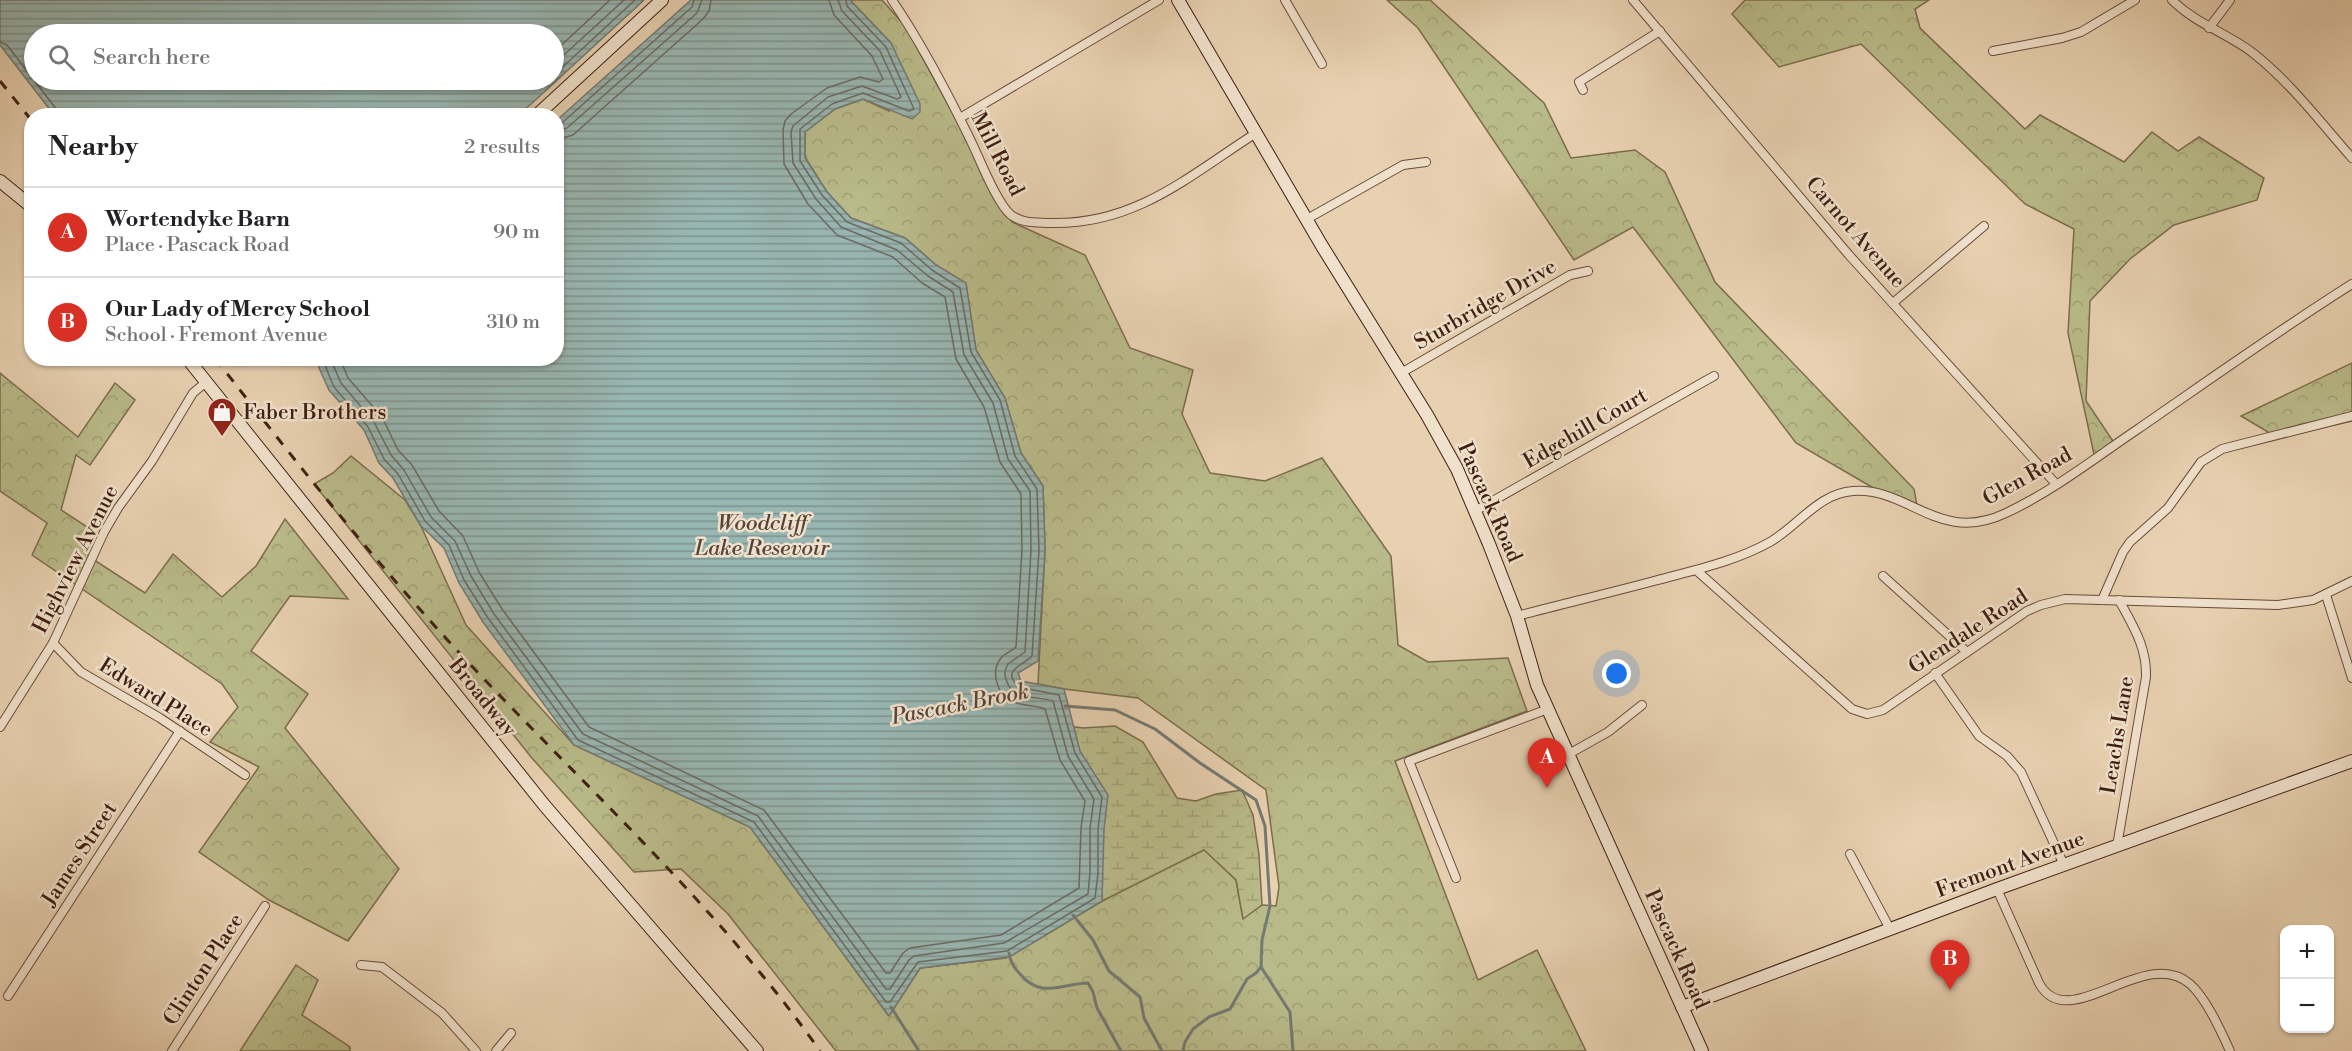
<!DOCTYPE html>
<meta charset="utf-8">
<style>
:root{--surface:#fff;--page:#f2f2f2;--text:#202124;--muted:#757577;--line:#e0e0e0;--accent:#d93025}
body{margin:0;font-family:"Libre Bodoni",serif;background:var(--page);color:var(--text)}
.controls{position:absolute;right:18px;bottom:18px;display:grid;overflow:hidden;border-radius:12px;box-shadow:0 2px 4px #0004}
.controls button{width:54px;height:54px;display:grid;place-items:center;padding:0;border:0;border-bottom:2px solid var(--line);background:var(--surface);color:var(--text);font:30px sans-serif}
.you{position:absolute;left:1617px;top:674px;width:21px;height:21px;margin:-15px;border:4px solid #fff;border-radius:50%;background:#1a73e8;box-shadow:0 0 0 9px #1a73e833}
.badge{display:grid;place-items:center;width:39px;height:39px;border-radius:50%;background:var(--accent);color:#fff;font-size:20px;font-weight:700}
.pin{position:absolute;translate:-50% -50px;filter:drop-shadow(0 2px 3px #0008)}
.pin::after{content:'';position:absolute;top:32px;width:21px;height:18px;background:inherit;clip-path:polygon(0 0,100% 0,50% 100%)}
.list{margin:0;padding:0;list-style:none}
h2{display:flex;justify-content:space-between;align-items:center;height:78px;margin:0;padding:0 24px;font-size:26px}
h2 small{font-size:20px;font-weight:400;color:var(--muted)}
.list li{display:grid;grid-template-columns:39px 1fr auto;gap:18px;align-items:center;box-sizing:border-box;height:90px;padding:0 24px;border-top:2px solid var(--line)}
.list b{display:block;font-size:22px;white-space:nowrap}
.list p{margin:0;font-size:20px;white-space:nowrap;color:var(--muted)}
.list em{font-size:20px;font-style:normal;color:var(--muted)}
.icon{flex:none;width:33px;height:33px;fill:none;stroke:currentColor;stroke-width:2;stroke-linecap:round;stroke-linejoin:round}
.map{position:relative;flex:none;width:2352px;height:1051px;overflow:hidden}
.search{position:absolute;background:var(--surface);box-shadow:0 2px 4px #0004;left:24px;top:24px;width:540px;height:66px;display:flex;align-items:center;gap:15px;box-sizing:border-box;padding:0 21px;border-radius:33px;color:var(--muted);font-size:22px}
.panel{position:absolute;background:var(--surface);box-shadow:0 2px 4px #0004;left:24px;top:108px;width:540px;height:258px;border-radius:24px}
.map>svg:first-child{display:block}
.forest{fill:url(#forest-crowns);stroke:#7c6c4d;stroke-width:1.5}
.wetland{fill:url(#wetland-marsh);stroke:#7c6c4d;stroke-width:1.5}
.water{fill:url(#water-rules);stroke:#747972;stroke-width:1.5;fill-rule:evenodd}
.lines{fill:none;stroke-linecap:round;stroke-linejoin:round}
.shore{stroke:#6c6a62;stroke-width:1.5}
.stream{stroke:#747972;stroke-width:3}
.street-casing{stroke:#694b39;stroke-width:10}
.secondary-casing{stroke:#3f1e11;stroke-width:14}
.street{stroke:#f0e1cc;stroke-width:8}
.secondary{stroke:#f0e1cc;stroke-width:12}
.rail{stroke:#3f1e11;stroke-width:3;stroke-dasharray:10 10;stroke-linecap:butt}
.labels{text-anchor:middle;stroke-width:5;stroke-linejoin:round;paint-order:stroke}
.street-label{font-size:21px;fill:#3f1e11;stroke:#f0e1cc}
.poi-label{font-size:21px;fill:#3f1e11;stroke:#f0e1cc;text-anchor:start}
.water-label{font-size:22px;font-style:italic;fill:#554439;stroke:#f0e1cc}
</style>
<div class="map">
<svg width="2352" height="1051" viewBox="0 0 2352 1051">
<defs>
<pattern id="forest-crowns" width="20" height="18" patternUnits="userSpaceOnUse" patternTransform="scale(1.5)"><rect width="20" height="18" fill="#b9ba89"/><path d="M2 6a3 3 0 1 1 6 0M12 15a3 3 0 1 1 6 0" fill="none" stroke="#a09f75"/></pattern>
<pattern id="wetland-marsh" width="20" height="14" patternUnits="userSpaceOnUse" patternTransform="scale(1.5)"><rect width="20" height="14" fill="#b9ba89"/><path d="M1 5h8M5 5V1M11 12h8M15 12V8" fill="none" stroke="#a09f75"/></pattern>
<pattern id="water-rules" width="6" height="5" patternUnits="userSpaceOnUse" patternTransform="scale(1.5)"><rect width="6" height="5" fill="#98b6b2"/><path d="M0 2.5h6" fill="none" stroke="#7d938f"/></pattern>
</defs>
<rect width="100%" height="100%" fill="#e8d1b1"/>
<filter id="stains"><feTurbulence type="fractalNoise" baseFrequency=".00333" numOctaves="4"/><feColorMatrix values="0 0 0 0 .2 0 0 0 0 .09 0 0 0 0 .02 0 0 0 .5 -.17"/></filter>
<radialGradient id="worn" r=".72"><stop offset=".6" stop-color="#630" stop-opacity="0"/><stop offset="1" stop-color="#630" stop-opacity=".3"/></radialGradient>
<g class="forest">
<polygon points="850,0 882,0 905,26 1012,222 1085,255 1130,348 1193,370 1182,414 1210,473 1265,481 1322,458 1391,556 1398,645 1428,662 1508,658 1527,711 1395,761 1478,980 1537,950 1586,1051 836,1051 728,914 681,869 634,872 531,757 314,484 333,473 351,456 405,500 421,526 466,625 574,745 750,827 888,1015 920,968 1006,958 1102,901 1204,849 1236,880 1243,918 1262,905 1276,906 1279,887 1266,790 1138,698 1064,689 1038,684 1045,550 1043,486 1021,453 1005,398 976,350 966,284 936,265 905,238 851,218 827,192 805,157 805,132 835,109 863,99 889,111 891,43"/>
<polygon points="1387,0 1430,0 1544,103 1571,158 1635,150 1665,172 1715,282 1914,489 1918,511 1894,500 1796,443 1633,227 1574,260 1418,28"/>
<polygon points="1745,0 1929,0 1915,9 1920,28 2025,129 2040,115 2124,162 2152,132 2178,151 2199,137 2264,178 2257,200 2174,225 2130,259 2090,301 2086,401 2115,444 2095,459 2068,333 2074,229 2025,204 1861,44 1779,67 1732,14"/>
<polygon points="2352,363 2352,421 2278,438 2241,416"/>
<polygon points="0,373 78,437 115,383 135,400 90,465 76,455 61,510 104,538 91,558 145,593 173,554 222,597 256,566 285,519 348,599 290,596 251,651 308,694 285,728 399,869 348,941 269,900 199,852 259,767 210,742 238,707 222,684 32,555 47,523 0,491"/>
<polygon points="296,965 318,980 302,1015 350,1047 350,1051 240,1051"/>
</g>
<polygon class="wetland" points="1024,720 1083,728 1115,726 1143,742 1177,798 1196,801 1216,794 1242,790 1253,815 1259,855 1262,905 1243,919 1236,880 1204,850 1102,901 1009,957 920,968 889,1016"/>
<g class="water">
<path d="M0,0H644L518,116L54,115L0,45ZM34,34H554V80H34Z"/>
<polygon points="691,0 850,0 891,43 920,104 920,112 912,119 863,99 835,109 805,132 805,158 827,192 851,218 905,238 936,265 966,283 976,350 1005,398 1021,453 1043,486 1045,550 1038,661 1018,673 1021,681 1064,689 1080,751 1108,795 1104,829 1102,901 1009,957 920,968 889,1016 750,827 574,745 483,622 459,583 444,548 421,526 393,478 379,463 364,430 329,390 319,368 321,358 556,358 557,120"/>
</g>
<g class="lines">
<g class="shore">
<polyline points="0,42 7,45 57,110 58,116"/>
<polyline points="554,52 610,0"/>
<polyline points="554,64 624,0"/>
<polyline points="554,75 635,0"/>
<polyline points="556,124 563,122 692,7 694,0"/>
<polyline points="556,131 567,128 697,13 702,0"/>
<polyline points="556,140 573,135 703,19 709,11 711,0"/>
<path d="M327,358L326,368L334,387L368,427L384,459L398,474L425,521L449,545L464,580L488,618L578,740L754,822L886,1002H890L918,962L1007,951L1095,898L1098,873V829L1102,797L1075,753L1059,695L1019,687C1000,670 1023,666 1032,656L1039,550L1037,489L1015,456L1000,400L971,352L960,288L932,270L901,243L847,222L822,195L800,161V129L832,104L863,93L909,111L914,109L886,47L847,6L846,0"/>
<path d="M334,358V367L341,383L374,422L391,455L404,470L431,517L455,541L471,576L494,614L583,734L758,816L886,989H890L909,960L914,956L1004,943L1088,894L1090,872V828L1094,799L1068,756L1053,701C1038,696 1013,700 1007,682C1004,675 1004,671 1008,664L1025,652L1031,550L1030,491L1008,459L993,403L964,355L953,292L928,276L897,250L841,227L816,199L793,163L791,132L793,126L828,97L862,86L897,99L901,97L880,51L842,11L838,0"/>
<path d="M343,358V366L348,378L382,417L398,450L412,465L439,511L463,536L479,572L502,609L589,727L764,810L886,973H890L903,953L910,948L1001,935L1079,888L1081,828L1085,801L1060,760L1045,709C1035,705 1023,706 1013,702C997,696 990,671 1001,658C1005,653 1012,651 1016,647L1022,550L1021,494L1000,462L984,407L956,359L945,297L922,283L893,257L837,235L808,204L784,164L783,130L785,121L791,114L827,88L860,77L879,82L883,79L872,56L834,15L829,0"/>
</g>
<g class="stream">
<polyline points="1065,706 1115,710 1155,729 1200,763 1256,800 1265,826 1270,906 1262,940 1261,967 1290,1012 1293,1051"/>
<polyline points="1073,915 1093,940 1109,971 1140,997 1144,1018 1162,1051"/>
<path d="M1009,953C1010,961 1014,968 1020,974C1041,999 1060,984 1088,983L1093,992L1097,1008L1121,1051"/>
<polyline points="891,1007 919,1051"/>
<polyline points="1183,1051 1185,1042 1193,1029 1209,1017 1230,1009 1247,979 1256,973 1261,967"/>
</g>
<g class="street-casing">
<g id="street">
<path d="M892,0C922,44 947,92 970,139C979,157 997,204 1011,215C1023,224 1037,222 1051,223C1135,225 1189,176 1256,133"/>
<polyline points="1285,0 1322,64"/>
<polyline points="1633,0 1849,255 2056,484"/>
<path d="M2172,0C2196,24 2227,33 2253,53C2291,83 2321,123 2352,158"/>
<polyline points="2209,28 2230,0"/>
<polyline points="1993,51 2062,38 2081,32 2135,0"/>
<polyline points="1583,90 1579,82 1660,31"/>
<polyline points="960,118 1159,0"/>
<polyline points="1307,219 1403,165 1426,162"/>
<polyline points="1893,303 1984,226"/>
<polyline points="1401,373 1570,275 1588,271"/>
<polyline points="1475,511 1714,376"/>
<polyline points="1696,570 1852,709 1867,714 1883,710 2027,611 2041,605 2065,599 2278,605 2313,600 2352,581"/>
<polyline points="1883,576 1967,652"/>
<polyline points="2326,595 2352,678"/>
<polyline points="2102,600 2123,552 2130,542 2168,508 2201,462 2222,449 2352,416"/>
<path d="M1517,616C1563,604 1609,593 1654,581C1694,570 1734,562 1770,542C1798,526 1819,493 1853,491C1909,487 1939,545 2006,513C2053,491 2095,458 2138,429C2209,380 2279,330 2352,284"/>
<polyline points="53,643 81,672 160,718 245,775"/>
<polyline points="1935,673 1979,736 2007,756 2021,772 2064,865"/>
<polyline points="0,727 53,643 104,532 118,508 152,461 193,393 206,382"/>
<polyline points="1567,755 1608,732 1642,705"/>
<path d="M2117,846L2146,677C2147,647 2133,626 2119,600"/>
<polyline points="1850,854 1890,929"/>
<polyline points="1456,878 1409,761 1548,709"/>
<path d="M1997,889L2039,983C2068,1037 2144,944 2190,984C2206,998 2221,1031 2230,1051"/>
<polyline points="361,965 382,967 442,1013 476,1051"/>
<polyline points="8,996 180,731"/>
<polyline points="172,1051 265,906"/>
<polyline points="496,1051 511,1033"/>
</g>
</g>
<g class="secondary-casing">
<g id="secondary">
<polyline points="1178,0 1322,246 1427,415 1457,469 1489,544 1517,616 1537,685 1702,1051"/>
<polyline points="536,116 662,0"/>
<polyline points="0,181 32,207"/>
<polyline points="187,358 545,806 757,1051"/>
<polyline points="1682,1007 1997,889 2352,761"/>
</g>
</g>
<use href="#street" class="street"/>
<use href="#secondary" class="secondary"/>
<g class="rail">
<polyline points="0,81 32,121"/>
<path d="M215,358C292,457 369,555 454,647C577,780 715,902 820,1051"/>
</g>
</g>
<defs>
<g id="shop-pin" transform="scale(1.5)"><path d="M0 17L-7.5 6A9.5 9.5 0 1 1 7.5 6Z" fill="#8f2418" stroke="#f0e1cc"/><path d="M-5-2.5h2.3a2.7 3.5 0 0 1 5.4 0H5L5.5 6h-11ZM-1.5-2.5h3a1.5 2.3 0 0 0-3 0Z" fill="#fff"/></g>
</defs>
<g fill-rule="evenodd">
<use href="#shop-pin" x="222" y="412"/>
</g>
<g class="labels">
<g class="street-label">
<text transform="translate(998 154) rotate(63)" y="7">Mill Road</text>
<text transform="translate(1856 232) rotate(49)" y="7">Carnot Avenue</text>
<text transform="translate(1485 304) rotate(-30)" y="7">Sturbridge Drive</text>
<text transform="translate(1585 428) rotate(-30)" y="7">Edgehill Court</text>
<text transform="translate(2027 476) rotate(-29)" y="7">Glen Road</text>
<text transform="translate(1490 502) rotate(66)" y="7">Pascack Road</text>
<text transform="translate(75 559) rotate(-63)" y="7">Highview Avenue</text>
<text transform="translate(1968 631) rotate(-33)" y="7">Glendale Road</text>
<text transform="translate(156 697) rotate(32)" y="7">Edward Place</text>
<text transform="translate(483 697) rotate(51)" y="7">Broadway</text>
<text transform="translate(2117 735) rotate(-81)" y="7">Leachs Lane</text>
<text transform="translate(79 854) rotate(-57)" y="7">James Street</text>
<text transform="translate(2010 864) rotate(-20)" y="7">Fremont Avenue</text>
<text transform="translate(1677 949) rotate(66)" y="7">Pascack Road</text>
<text transform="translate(203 969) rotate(-57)" y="7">Clinton Place</text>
</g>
<g class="poi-label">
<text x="243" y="419">Faber Brothers</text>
</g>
<g class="water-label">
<text x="762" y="530">Woodcliff<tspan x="762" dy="25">Lake Resevoir</tspan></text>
<text transform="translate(960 703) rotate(-11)" y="8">Pascack Brook</text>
</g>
</g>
<rect width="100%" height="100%" filter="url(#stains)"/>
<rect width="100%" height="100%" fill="url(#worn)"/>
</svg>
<div class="controls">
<button>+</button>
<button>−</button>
</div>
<div class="you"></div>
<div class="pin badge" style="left:1547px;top:788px">A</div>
<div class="pin badge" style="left:1950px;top:990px">B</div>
<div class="search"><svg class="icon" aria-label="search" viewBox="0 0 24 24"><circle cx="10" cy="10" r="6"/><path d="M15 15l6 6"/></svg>Search here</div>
<section class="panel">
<h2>Nearby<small>2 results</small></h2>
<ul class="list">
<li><span class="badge">A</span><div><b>Wortendyke Barn</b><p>Place · Pascack Road</p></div><em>90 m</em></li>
<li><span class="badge">B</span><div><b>Our Lady of Mercy School</b><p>School · Fremont Avenue</p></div><em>310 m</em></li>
</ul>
</section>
</div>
